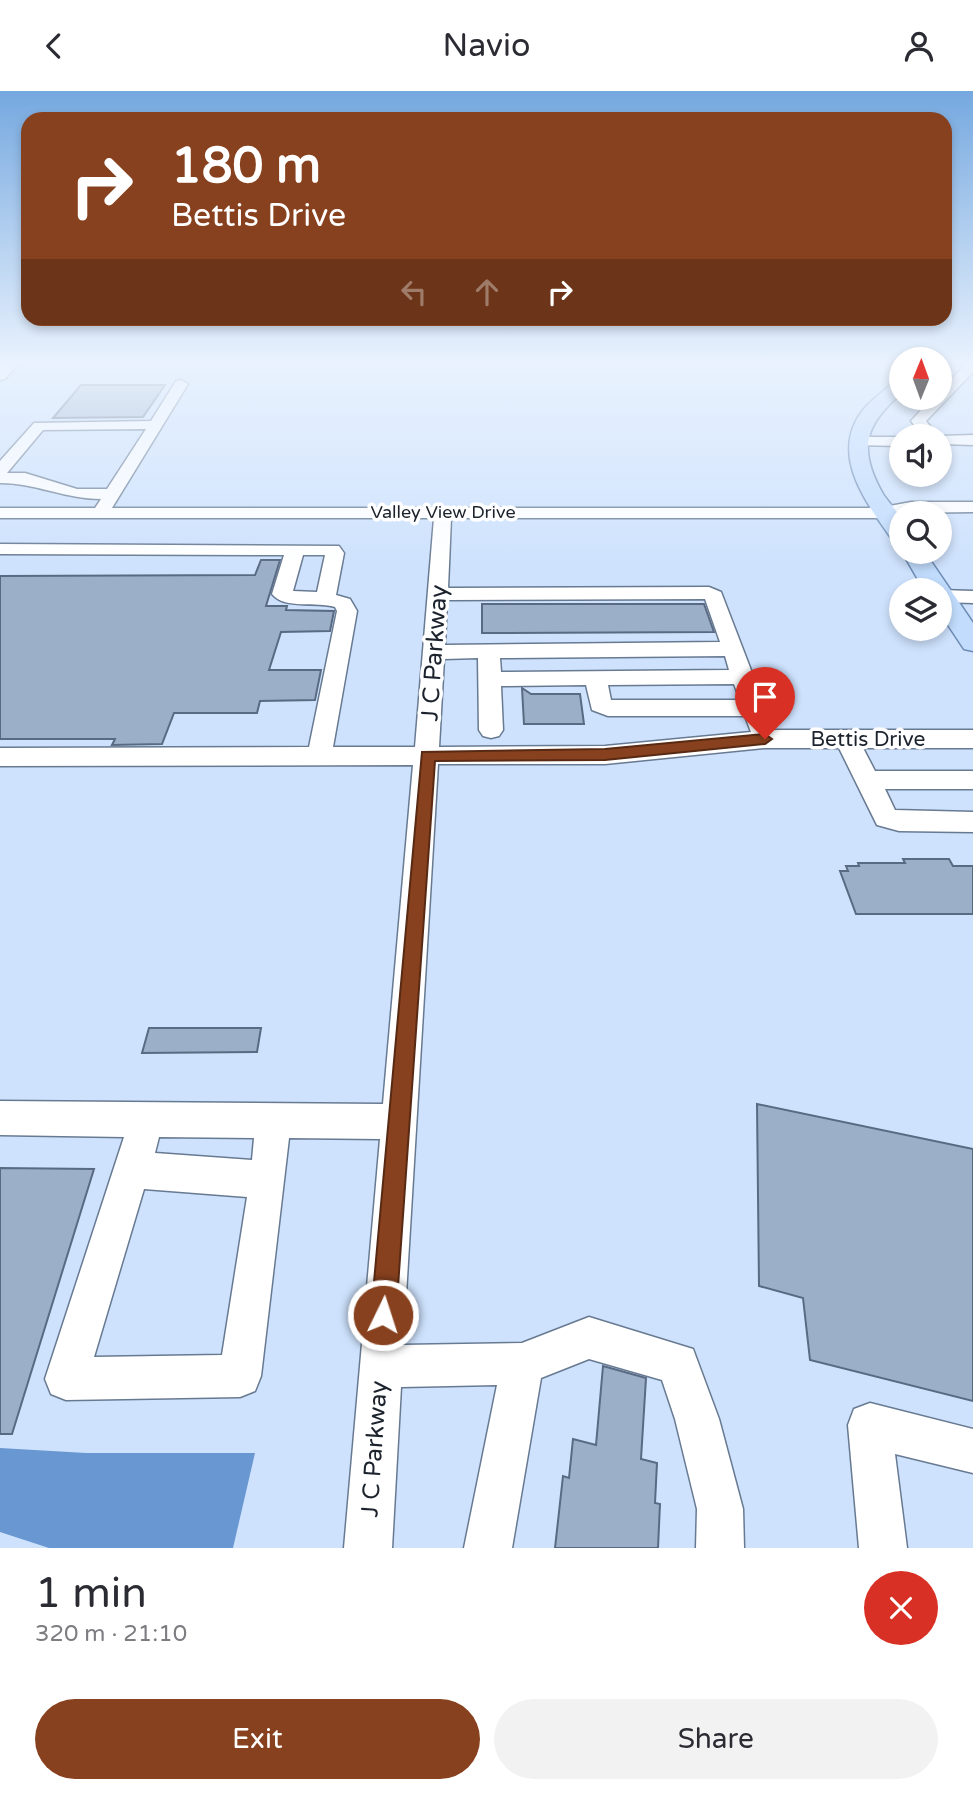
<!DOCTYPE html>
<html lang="en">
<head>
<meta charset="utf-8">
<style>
	body { margin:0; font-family:"Varela Round",sans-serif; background:#f2f2f3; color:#2b2b33; height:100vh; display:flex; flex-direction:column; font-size:26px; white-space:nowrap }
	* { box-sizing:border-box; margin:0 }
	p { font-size:23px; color:#7c7c81 }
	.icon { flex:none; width:38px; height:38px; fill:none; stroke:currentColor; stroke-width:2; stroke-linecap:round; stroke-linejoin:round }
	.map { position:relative; height:1457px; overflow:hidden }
	.side { display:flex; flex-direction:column; background:#fff; flex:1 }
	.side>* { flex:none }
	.top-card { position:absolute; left:21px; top:21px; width:931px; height:214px; border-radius:21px; box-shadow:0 4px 10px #0003; background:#88411e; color:#fff; overflow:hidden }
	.needle { width:46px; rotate:1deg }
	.fabs { position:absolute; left:889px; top:256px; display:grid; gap:14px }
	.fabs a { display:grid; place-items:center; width:63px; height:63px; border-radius:50%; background:#fff; box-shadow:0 4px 10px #0003; font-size:35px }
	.pin { position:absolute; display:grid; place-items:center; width:60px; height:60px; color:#fff; margin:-72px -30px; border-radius:50% 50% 50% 0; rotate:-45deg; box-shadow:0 0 7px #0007 }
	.pin .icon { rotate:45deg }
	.me { position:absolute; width:77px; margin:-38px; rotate:4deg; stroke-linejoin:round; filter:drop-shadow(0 0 5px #0008) }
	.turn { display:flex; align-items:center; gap:24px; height:147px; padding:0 35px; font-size:32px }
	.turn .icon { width:91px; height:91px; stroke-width:2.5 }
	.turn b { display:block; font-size:49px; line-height:60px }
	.lanes { display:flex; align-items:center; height:66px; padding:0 35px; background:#0003; justify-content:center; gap:35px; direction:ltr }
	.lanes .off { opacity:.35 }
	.round { display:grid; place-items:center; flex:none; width:74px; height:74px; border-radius:37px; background:#f2f2f3 }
	.overview { display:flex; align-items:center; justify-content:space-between; height:119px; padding:0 35px }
	h1 { font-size:42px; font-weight:600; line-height:52px }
	.button { display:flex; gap:14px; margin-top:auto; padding:14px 35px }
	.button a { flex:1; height:80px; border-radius:42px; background:#88411e; color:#fff; font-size:28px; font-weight:600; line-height:80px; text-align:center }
	.button a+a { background:#f2f2f3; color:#2b2b33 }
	header { display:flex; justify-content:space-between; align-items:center; height:91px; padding:0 35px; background:#fff; font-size:32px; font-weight:600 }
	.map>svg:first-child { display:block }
	.water { fill:#6997d1 }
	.building { fill:#9cafc8; stroke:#596b82; stroke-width:2 }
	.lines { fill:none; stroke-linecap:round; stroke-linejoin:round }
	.minor-casing { stroke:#687a91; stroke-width:3 }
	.major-casing { stroke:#6d8cb4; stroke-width:3 }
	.minor { fill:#fff; fill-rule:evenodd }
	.major { fill:#c1dcfd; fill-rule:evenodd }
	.route { fill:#88411e; stroke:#582a14; stroke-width:2 }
	.labels { text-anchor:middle; stroke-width:7; stroke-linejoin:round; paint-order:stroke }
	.far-street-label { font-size:18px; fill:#1c232d; stroke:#fff }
	.street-label { font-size:21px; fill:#1c232d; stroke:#fff }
	.near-street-label { font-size:24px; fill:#1c232d; stroke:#fff }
</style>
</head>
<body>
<header><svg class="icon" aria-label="back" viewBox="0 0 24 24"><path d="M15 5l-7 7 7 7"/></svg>Navio<svg class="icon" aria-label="person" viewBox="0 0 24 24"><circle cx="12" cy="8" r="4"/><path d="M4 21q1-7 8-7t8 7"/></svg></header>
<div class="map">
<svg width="973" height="1457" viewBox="0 0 973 1457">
	<rect width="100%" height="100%" fill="#cee2fd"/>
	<polygon class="water" points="0,1357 86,1362 255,1362 233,1457 49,1457 0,1441"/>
	<g class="building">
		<polygon points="81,294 165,294 143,326 53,327"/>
		<polygon points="261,469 280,469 266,515 287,515 286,519 334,520 330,540 281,541 269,579 321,579 315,609 260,610 257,622 174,622 162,653 112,654 115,648 0,648 0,485 255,484"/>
		<polygon points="482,513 704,513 714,541 482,542"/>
		<polygon points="522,597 531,603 580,603 584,633 524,633"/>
		<polygon points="903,768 949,768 953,775 973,775 973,823 856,823 840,780 848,780 846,775 859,775 858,772 905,772"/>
		<polygon points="149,937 261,937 257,961 142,962"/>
		<polygon points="757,1013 973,1058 973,1310 810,1269 803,1207 759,1195"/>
		<polygon points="0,1077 94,1078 12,1343 0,1343"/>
		<polygon points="603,1275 646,1287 641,1368 657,1372 655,1412 660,1413 658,1457 555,1457 563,1385 569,1387 573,1348 596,1354"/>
	</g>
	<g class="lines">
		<g class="minor-casing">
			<g id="minor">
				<polygon points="0,272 18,272 18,273 5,288 0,289"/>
				<polygon points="967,272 973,272 973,281 926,330 938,345 923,345 911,330 933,306 940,306 940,300"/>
				<path d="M181,289L188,293L112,417H879L911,411H973V421L901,422V427H451L448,497L709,496L721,501L774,639H973V657H863L875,680H973V698H885L895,719L973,721V741L899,740L877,734L839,657H765L605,673H438L403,1254L522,1252L589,1226L693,1258L719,1328L743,1418L744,1457H696L697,1418L675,1328L662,1289L589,1268L541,1287L512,1457H464L497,1294L401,1296L392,1457H344L380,1048L289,1047L261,1285L255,1300L240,1306L66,1309L51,1303L45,1288L124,1046L0,1044V1010L383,1013L413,674L0,675V657L309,656L337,520L335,516C316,510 285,519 272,503L284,464L0,463V453L339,455L344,462L336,504L350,508L357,520L333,656H415L434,427H0V417H95L101,408C65,408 36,392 0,392V370L34,332L151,330L176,290ZM146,338L107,398H77L25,382H7L43,339ZM303,464H325L317,501L293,500ZM705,508L720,551L445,554L447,509ZM725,565L729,579L501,581L500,567ZM478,567L479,639L483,645L491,647L499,645L503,639L501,595L586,594L592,619L608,625H745L751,641L605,655L439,656L444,568ZM734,593L740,609H611L608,594ZM159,1046L254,1047L252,1069L155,1062ZM144,1098L247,1106L222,1264L94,1266Z"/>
				<polygon points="973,344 973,354 940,353 939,345"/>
				<polygon points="858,346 901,346 901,355 853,354 850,351"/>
				<polygon points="940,499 973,500 973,512 940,511"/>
				<polygon points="870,1312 973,1338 973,1382 895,1363 907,1457 859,1457 848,1334 854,1318"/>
			</g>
		</g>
		<g class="major-casing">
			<g id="major">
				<path d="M901,289V303C864,334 858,359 883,403C888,411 899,421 901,430C903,436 901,446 901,452L893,450C867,412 828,364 863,319C872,308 884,300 895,290Z"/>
				<polygon points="901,459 924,460 973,532 973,560 964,558 940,522 940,499 924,499"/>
			</g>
		</g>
		<use href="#minor" class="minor"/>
		<use href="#major" class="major"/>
	</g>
	<linearGradient id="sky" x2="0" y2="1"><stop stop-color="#75a8df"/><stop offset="0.57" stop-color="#e9f2fe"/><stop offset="1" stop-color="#e9f2fe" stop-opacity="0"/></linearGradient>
	<rect width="973" height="476" fill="url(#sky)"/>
	<polygon class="route" points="765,643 772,648 765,653 605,669 435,670 396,1224 392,1233 383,1237 375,1233 371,1224 422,661 605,658"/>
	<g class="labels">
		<g class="far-street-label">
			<text x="443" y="427">Valley View Drive</text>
		</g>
		<g class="street-label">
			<text x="868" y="655">Bettis Drive</text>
		</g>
		<g class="near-street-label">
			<text transform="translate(434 562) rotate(-86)" y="8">J C Parkway</text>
			<text transform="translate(374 1358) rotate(-86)" y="8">J C Parkway</text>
		</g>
	</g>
</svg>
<div class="fabs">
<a><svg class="needle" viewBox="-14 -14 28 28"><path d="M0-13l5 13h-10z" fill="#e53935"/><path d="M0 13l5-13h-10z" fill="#7c7c81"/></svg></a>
<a><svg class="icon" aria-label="sound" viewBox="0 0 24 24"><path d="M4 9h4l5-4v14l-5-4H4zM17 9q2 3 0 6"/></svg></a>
<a><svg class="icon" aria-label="search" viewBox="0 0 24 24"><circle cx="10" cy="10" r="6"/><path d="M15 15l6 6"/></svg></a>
<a><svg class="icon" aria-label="layers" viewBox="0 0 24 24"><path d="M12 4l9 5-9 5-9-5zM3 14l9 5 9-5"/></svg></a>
</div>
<div class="pin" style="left:765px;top:648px;background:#d93025"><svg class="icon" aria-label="arrive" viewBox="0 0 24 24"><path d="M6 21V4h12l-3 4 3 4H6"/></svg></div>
<svg class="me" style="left:383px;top:1224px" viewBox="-20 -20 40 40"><circle r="17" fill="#88411e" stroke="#fff" stroke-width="3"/><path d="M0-11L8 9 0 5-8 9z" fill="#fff"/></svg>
<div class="top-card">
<div class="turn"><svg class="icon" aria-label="right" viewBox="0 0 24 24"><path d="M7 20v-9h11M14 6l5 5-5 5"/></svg><div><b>180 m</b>Bettis Drive</div></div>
<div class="lanes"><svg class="icon off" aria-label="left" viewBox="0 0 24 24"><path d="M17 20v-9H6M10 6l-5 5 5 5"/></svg><svg class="icon off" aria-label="ahead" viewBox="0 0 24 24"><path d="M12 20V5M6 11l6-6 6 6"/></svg><svg class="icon" aria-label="right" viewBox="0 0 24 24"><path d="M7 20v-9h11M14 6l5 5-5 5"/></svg></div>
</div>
</div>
<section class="side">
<div class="overview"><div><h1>1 min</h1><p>320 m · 21:10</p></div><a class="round" style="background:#d93025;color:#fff"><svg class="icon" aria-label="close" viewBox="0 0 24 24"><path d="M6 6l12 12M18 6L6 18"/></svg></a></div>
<div class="button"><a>Exit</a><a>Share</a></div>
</section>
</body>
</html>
